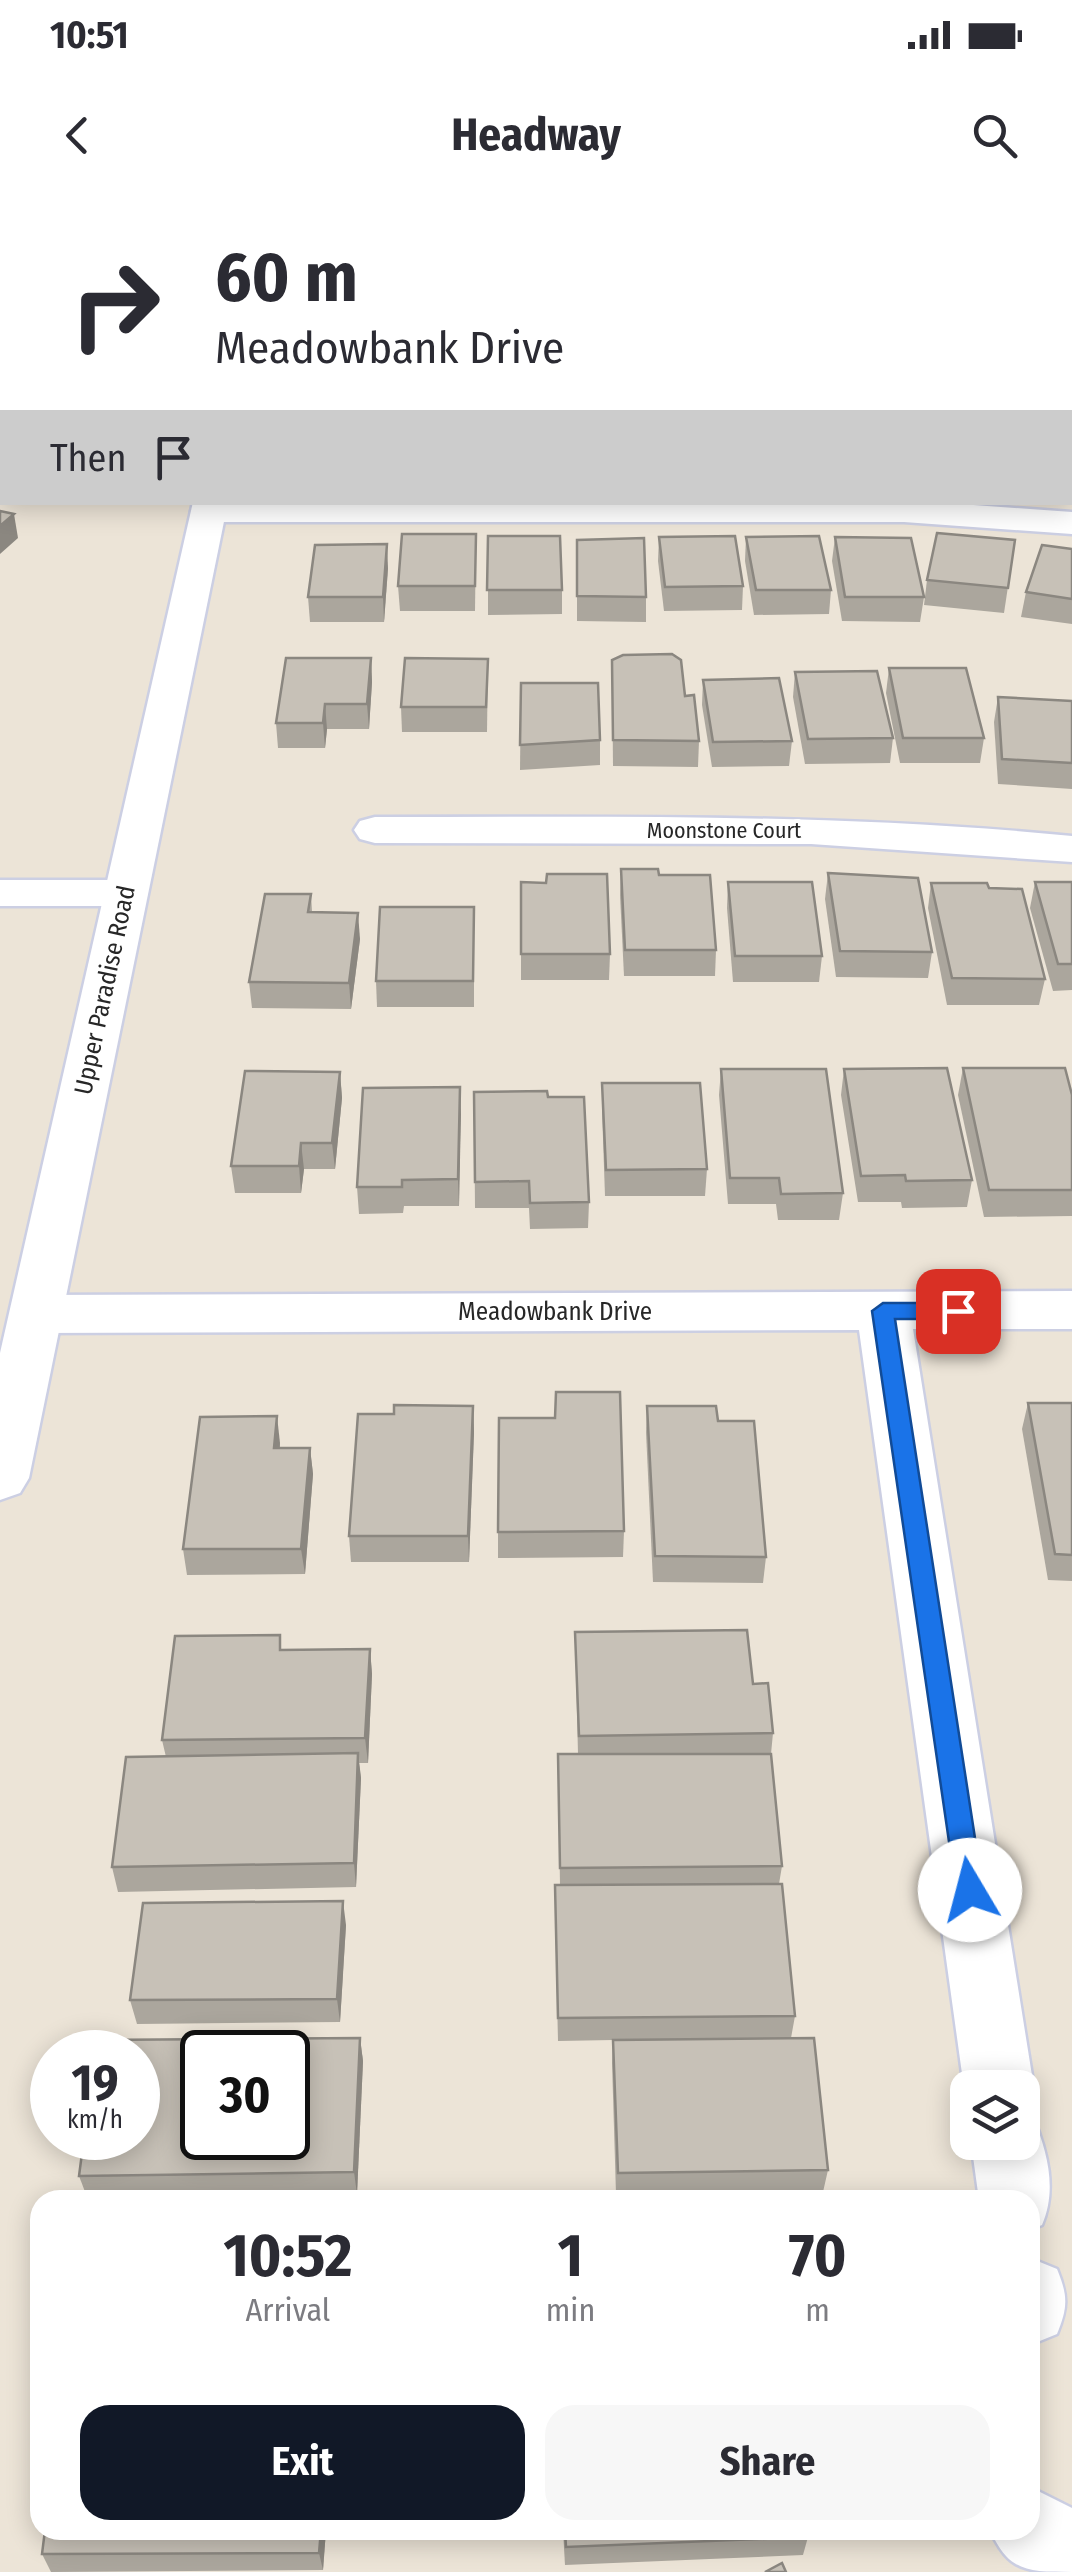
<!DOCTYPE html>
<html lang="en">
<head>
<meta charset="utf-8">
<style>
	body { margin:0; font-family:"Fira Sans Condensed",sans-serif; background:#f7f7f7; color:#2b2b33; height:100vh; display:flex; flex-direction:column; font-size:38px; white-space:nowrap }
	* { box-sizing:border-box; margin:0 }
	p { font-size:32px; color:#7c7c81 }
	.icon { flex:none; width:55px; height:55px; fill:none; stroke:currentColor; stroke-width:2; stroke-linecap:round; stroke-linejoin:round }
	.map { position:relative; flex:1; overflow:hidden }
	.sheet { position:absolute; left:30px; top:1990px; width:1010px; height:350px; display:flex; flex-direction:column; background:#fff; border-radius:30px; box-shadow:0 5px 25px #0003 }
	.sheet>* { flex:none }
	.hud { position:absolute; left:0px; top:0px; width:1072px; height:305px; box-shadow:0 5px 25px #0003; background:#fff; color:#2b2b33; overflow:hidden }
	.buttons { position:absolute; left:950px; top:1870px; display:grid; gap:20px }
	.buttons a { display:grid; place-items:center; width:90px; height:90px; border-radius:20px; background:#fff; box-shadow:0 5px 25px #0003; font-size:50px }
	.speed { position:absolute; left:30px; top:1830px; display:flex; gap:20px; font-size:50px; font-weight:700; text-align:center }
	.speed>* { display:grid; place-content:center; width:130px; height:130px; border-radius:50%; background:#fff; box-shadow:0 5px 25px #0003; line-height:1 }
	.speed small { font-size:25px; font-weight:400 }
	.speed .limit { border:5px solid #111; border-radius:15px; background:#fff; color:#111 }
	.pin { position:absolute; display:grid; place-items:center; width:85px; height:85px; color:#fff; margin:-42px; border-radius:20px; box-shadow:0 5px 15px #0006 }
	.me { position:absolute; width:110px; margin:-55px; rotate:352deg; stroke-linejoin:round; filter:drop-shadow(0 0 8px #0008) }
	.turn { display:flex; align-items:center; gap:35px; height:210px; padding:0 50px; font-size:45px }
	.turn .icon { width:130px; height:130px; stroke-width:2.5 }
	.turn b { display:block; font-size:70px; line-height:85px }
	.then { display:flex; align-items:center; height:95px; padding:0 50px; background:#0003; gap:20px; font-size:38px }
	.eta { display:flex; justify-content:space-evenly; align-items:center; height:170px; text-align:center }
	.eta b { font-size:60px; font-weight:700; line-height:70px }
	.primary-button { display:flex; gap:20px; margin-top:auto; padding:20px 50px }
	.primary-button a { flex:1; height:115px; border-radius:30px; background:#111827; color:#fff; font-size:40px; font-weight:700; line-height:115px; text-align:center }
	.primary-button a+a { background:#f7f7f7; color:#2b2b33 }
	.status { display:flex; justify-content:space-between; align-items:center; height:70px; padding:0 50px; background:#fff; direction:ltr }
	.status svg { height:28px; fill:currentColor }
	header { display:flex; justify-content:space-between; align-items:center; height:130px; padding:0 50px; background:#fff; font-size:45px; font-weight:700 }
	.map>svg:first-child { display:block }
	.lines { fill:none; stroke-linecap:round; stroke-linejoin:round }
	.minor-casing { stroke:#cccfe3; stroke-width:5 }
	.secondary-casing { stroke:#cccfe3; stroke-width:5 }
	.minor { fill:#fff; fill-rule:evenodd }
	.secondary { fill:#fff; fill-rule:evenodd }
	.wall { fill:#aba69d }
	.shaded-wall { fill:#8b8780 }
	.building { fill:#c7c1b7; stroke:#8b8780; stroke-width:2.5; fill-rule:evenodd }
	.route { fill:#1a73e8; stroke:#114b97; stroke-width:2.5 }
	.labels { text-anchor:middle; stroke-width:8; stroke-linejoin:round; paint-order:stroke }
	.far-street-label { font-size:22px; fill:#272727; stroke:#fff }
	.street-label { font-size:25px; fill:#272727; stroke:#fff }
</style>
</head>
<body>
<div class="status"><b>10:51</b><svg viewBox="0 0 49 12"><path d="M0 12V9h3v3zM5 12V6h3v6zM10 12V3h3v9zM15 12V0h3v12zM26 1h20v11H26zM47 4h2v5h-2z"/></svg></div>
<header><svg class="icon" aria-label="back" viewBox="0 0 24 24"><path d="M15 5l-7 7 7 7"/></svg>Headway<svg class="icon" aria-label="search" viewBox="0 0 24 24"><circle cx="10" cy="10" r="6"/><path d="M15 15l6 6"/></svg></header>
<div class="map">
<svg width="1072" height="2372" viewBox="0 0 1072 2372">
	<rect width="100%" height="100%" fill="#ece4d7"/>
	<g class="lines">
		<g class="minor-casing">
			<g id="minor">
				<polygon points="201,302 932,302 1072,312 1072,334 904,322 209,322 197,318 191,311"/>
				<path d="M375,617C608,617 840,613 1072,636V662L811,644L375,643L360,639L354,630L360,621Z"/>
				<polygon points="0,680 123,680 138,684 145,693 138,702 123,706 0,706"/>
				<polygon points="1072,1091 1072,1129 913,1129 1034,1888 1022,1912 1022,1888 968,1888 968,1897 964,1888 859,1130 38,1133 19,1127 11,1114 19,1101 38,1095"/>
				<path d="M1022,1913L1033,1917C1048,1953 1057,1990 1042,2025L1030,2030V2000H979L971,1942H1022Z"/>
				<path d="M1030,2058L1057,2069C1068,2096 1068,2107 1057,2134L1030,2145Z"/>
				<path d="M1030,2287L1072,2308V2372C1027,2372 1009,2372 990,2330H1030Z"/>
			</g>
		</g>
		<g class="secondary-casing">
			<g id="secondary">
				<rect x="1070" y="49" width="2" height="18"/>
				<rect x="0" y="52" width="2" height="18"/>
				<polygon points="193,302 228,302 29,1278 20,1293 0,1300 0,1153"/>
			</g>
		</g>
		<use href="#minor" class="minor"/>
		<use href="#secondary" class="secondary"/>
	</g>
	<g class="wall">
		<polygon points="543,0 607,0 607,2 544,2"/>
		<polygon points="620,0 685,0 684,2 620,2"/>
		<polygon points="698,0 774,0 698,1"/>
		<polygon points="1070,204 1072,204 1072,275 1070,274"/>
		<polygon points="476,334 475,411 400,411 398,386"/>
		<polygon points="488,336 562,390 562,414 488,415"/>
		<polygon points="659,337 743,386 742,410 664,411 658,361"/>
		<polygon points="746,337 831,390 829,414 754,415 745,361"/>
		<polygon points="835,337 924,397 920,422 842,421 832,361"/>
		<polygon points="577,340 646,397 646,422 577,421"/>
		<polygon points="1015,340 1004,413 924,405 927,380"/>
		<polygon points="1072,349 1072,424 1021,417 1026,392"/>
		<polygon points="388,368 384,422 310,422 308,397"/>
		<polygon points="371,458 372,482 369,529 327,529 325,548 278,548 276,523"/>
		<polygon points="488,459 487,532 402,532 401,507"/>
		<polygon points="612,460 685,496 699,541 698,567 613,566"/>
		<polygon points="889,468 984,538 980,563 900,563 886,493"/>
		<polygon points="795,472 893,538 890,563 805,564 793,497"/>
		<polygon points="703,480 792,541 789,566 712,567 702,505"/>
		<polygon points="521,483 600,540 600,565 520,570"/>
		<polygon points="998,497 1072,501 1072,589 998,584 994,522"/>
		<polygon points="621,669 659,675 716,750 715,776 624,776 620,695"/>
		<polygon points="828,673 932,752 928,778 836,777 825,699"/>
		<polygon points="521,682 546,683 610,754 609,780 521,780"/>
		<polygon points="728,682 822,756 819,782 733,782 727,708"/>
		<polygon points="1035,682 1072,682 1072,790 1053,791 1030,708"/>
		<polygon points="931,683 989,688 1045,779 1039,805 947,805 928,708"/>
		<polygon points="311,694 312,712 360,739 351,809 252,808 249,782"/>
		<polygon points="474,707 474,807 377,807 376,781"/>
		<polygon points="963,868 1072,895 1072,1016 984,1017 958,895"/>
		<polygon points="721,869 843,993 839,1020 778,1020 776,1004 728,1004 719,895"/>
		<polygon points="844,869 972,980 967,1007 902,1008 901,1002 858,1002 841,895"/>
		<polygon points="340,872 342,898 335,969 304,969 301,993 235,993 231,966"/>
		<polygon points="602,883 707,969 705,996 605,996 602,910"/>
		<polygon points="460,887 459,1006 404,1006 403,1013 359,1014 357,987"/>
		<polygon points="474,892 548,897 589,1002 588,1028 530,1029 529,1008 475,1008"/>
		<polygon points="1028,1203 1072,1203 1072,1381 1048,1380 1022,1229"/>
		<polygon points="473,1206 474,1232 469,1362 351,1362 349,1336 394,1214"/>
		<polygon points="647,1206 718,1221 766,1357 763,1383 653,1382 646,1232"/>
		<polygon points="280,1243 280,1248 310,1248 313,1274 305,1374 187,1375 183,1349"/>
		<polygon points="624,1331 623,1357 498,1358 498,1332"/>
		<polygon points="575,1432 753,1484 773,1533 771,1554 782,1666 779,1684 795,1816 791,1838 828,1970 823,1992 616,1994 612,1863 613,1840 558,1841 555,1709 555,1685 560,1685 558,1554 578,1554"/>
		<polygon points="370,1449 372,1474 368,1563 359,1563 361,1578 356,1687 118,1692 112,1667 166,1557 162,1540 282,1450"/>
		<polygon points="346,1725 340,1822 137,1824 130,1800"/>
		<polygon points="360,1838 363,1861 357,1994 87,1997 79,1976"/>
		<polygon points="45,2330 326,2330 323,2370 51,2372 42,2354"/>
		<polygon points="563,2330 807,2330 808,2337 803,2355 565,2365"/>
	</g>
	<g class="shaded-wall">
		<polygon points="2,99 2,137 0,122 0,105"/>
		<polygon points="14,314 18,338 0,354 0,326"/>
		<polygon points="387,344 388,368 384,422 383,397"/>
		<polygon points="371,458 372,482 369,529 367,504"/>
		<polygon points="325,504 327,529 325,548 323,523"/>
		<polygon points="358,713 360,739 351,809 349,783"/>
		<polygon points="340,872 342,898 335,969 332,943"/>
		<polygon points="460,887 461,914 459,1006 458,979"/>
		<polygon points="301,943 304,969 301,993 299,966"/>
		<polygon points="473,1206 474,1232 469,1362 468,1336"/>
		<polygon points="277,1216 280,1243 277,1274 274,1248"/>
		<polygon points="310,1248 313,1274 305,1374 301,1349"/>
		<polygon points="370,1449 372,1474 368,1563 365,1538"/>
		<polygon points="358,1553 361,1578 356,1687 354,1663"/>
		<polygon points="343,1701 346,1725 340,1822 337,1799"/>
		<polygon points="360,1838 363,1861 357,1994 354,1972"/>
		<polygon points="321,2330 326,2330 323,2370 319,2353"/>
	</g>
	<g class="building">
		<polygon points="1070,204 1072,204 1072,251 1070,250"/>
		<polygon points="0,311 14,314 0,326"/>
		<polygon points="937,333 1015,340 1008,388 927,380"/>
		<polygon points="402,334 476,334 475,386 398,386"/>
		<polygon points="488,336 560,336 562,390 487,390"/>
		<polygon points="735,336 743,386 665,387 659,337"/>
		<polygon points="819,336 831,390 756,390 746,337"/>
		<polygon points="835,337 911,338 924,397 845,397"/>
		<polygon points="644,338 646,397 577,396 577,340"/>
		<polygon points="387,344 383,397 308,397 315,345"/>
		<polygon points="1042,345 1072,349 1072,399 1026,392"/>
		<polygon points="672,454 681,460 685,496 694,495 699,541 613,540 612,460 623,455"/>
		<polygon points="286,458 371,458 367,504 325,504 323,523 276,523"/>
		<polygon points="405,458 488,459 486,507 401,507"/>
		<polygon points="889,468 966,468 984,538 903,538"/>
		<polygon points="877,471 893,538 808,539 795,472"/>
		<polygon points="779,478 792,541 713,542 703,480"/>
		<polygon points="521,483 598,483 600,540 520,545"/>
		<polygon points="998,497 1072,501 1072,563 1002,559"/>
		<polygon points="621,669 658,669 659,675 710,675 716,750 625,750"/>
		<polygon points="828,673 918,678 932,752 840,751"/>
		<polygon points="547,674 607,674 610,754 521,754 521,682 546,683"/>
		<polygon points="728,682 812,682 822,756 735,756"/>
		<polygon points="1035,682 1072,682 1072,764 1058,764"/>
		<polygon points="931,683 987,683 989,688 1022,689 1045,779 952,778"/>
		<polygon points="265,694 311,694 308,712 358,713 349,783 249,782"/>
		<polygon points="380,707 474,707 473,781 376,781"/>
		<polygon points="947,868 972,980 906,981 905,975 861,976 844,869"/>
		<polygon points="963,868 1065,868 1072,895 1072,990 989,990"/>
		<polygon points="721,869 826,869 843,993 781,994 779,978 730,978"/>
		<polygon points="245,871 340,872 332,943 301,943 299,966 231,966"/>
		<polygon points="602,883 700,883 707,969 606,970"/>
		<polygon points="460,887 458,979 402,980 402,987 357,987 363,888"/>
		<polygon points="547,891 548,897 584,897 589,1002 530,1003 529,981 475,982 474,892"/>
		<polygon points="556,1192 620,1192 624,1331 498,1332 499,1218 555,1218"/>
		<polygon points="1028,1203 1072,1203 1072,1355 1055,1354"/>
		<polygon points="394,1205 473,1206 468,1336 349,1336 358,1214 394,1214"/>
		<polygon points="647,1206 716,1206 718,1221 754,1221 766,1357 655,1356"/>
		<polygon points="277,1216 274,1248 310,1248 301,1349 183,1349 200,1217"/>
		<polygon points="747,1430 753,1484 768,1483 773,1533 579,1536 575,1432"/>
		<polygon points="280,1435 280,1450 370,1449 365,1538 162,1540 175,1436"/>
		<polygon points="358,1553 354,1663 112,1667 126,1557"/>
		<polygon points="558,1554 771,1554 782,1666 560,1668"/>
		<polygon points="782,1684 795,1816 558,1818 555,1685"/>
		<polygon points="343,1701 337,1799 130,1800 143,1703"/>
		<path d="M360,1838L354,1972L79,1976L84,1938H138V1852H95L97,1840ZM202,1852H288V1938H202Z"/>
		<polygon points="814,1838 828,1970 618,1973 613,1840"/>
		<polygon points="348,1999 348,2000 105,2000"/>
		<polygon points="45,2330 321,2330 319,2353 42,2354"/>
		<polygon points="565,2330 807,2330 808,2337 566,2347"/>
		<polygon points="782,2363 786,2372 765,2372"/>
	</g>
	<polygon class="route" points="883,1103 958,1103 970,1111 958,1119 895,1119 983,1690 979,1699 970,1703 960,1699 956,1690 872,1111"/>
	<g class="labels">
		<g class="far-street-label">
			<text x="724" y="638">Moonstone Court</text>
		</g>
		<g class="street-label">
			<text transform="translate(104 790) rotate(-78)" y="9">Upper Paradise Road</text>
			<text x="555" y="1120">Meadowbank Drive</text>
		</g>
	</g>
</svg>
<div class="buttons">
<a><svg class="icon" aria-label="layers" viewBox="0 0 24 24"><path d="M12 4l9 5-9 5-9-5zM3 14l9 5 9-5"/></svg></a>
</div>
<div class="speed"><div>19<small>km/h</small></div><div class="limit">30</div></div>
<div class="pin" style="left:958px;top:1111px;background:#d93025"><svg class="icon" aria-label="arrive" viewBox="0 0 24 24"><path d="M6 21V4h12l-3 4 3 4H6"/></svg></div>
<svg class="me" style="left:970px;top:1690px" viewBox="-20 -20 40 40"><circle r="19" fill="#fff"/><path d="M0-13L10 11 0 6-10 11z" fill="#1a73e8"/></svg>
<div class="hud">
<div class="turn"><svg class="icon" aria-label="right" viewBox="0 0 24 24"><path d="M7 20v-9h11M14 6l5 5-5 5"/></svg><div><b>60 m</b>Meadowbank Drive</div></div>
<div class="then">Then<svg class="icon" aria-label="arrive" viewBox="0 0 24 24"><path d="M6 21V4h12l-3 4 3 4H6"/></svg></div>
</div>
<section class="sheet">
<div class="eta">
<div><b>10:52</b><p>Arrival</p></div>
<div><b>1</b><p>min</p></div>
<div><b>70</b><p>m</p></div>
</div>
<div class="primary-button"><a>Exit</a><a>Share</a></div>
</section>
</div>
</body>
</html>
